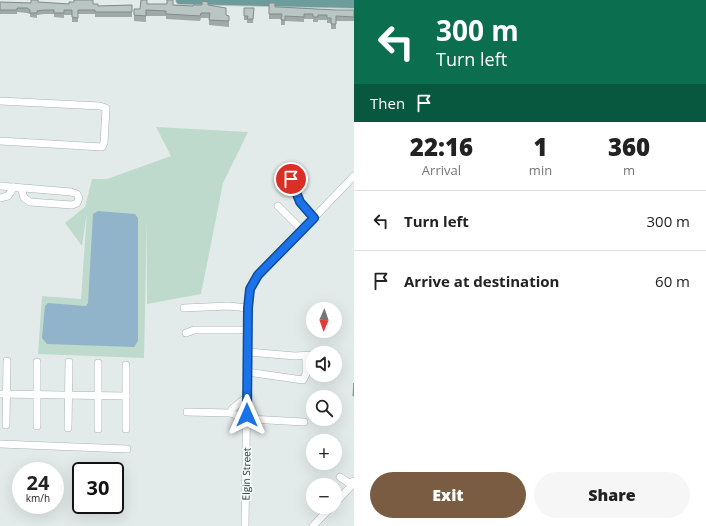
<!DOCTYPE html>
<html lang="en">
<head>
<meta charset="utf-8">
<style>
	body { margin:0; font-family:"Open Sans",sans-serif; background:#f6f6f6; color:#222; height:100vh; display:flex; flex-direction:column; font-size:15px; white-space:nowrap }
	* { box-sizing:border-box; margin:0 }
	p { font-size:13px; color:#767676 }
	.icon { flex:none; width:22px; height:22px; fill:none; stroke:currentColor; stroke-width:2; stroke-linecap:round; stroke-linejoin:round }
	.map { position:relative; flex:1; overflow:hidden }
	.drawer { display:flex; flex-direction:column; background:#fff; width:352px }
	.drawer>* { flex:none }
	.banner { background:#0b6e4f; color:#fff; overflow:hidden }
	.needle { width:26px; rotate:182deg }
	.controls { position:absolute; left:306px; top:302px; display:grid; gap:8px }
	.controls a { display:grid; place-items:center; width:36px; height:36px; border-radius:50%; background:#fff; box-shadow:0 4px 16px #0002; font-size:20px }
	.speed { position:absolute; left:12px; top:462px; display:flex; gap:8px; font-size:20px; font-weight:700; text-align:center }
	.speed>* { display:grid; place-content:center; width:52px; height:52px; border-radius:50%; background:#fff; box-shadow:0 4px 16px #0002; line-height:1 }
	.speed small { font-size:10px; font-weight:400 }
	.speed .limit { border:2px solid #111; border-radius:6px; background:#fff; color:#111 }
	.pin { position:absolute; display:grid; place-items:center; width:34px; height:34px; color:#fff; margin:-17px; border:2px solid #fff; border-radius:50%; box-shadow:0 1px 4px #0007 }
	.me { position:absolute; width:44px; margin:-22px; rotate:0deg; stroke-linejoin:round; filter:drop-shadow(0 0 3px #0008) }
	.turn { display:flex; align-items:center; gap:14px; height:84px; padding:0 16px; font-size:18px }
	.turn .icon { width:52px; height:52px; stroke-width:2.5 }
	.turn b { display:block; font-size:28px; line-height:34px }
	.then { display:flex; align-items:center; height:38px; padding:0 16px; background:#0003; gap:8px; font-size:15px }
	.eta { display:flex; justify-content:space-evenly; align-items:center; height:68px; text-align:center }
	.eta b { font-size:24px; font-weight:800; line-height:28px }
	.button { display:flex; gap:8px; margin-top:auto; padding:8px 16px }
	.button a { flex:1; height:46px; border-radius:24px; background:#795c42; color:#fff; font-size:16px; font-weight:800; line-height:46px; text-align:center }
	.button a+a { background:#f6f6f6; color:#222 }
	ul { padding:0; list-style:none }
	li { display:flex; align-items:center; gap:12px; height:60px; padding:0 16px; border-top:1px solid #e0e0e0 }
	li div { flex:1 }
	li b { display:block; font-size:15px }
	li em { font-style:normal }
	main { display:flex; flex:1; min-height:0 }
	.map>svg:first-child { display:block }
	.green { fill:#bedacd }
	.water { fill:#91b4cb }
	.lines { fill:none; stroke-linecap:round; stroke-linejoin:round }
	.minor-casing { stroke:#a6b3b2; stroke-width:8 }
	.major-casing { stroke:#c2c8c8; stroke-width:10 }
	.minor { stroke:#fff; stroke-width:7 }
	.major { stroke:#6c9c9b; stroke-width:8 }
	.wall { fill:#9faaa8 }
	.building { fill:#b9c6c3; stroke:#828b88 }
	.route-casing { stroke:#114b97; stroke-width:10 }
	.route { stroke:#1a73e8; stroke-width:7 }
	.labels { text-anchor:middle; stroke-width:3.5; stroke-linejoin:round; paint-order:stroke }
	.street-label { font-size:10px; fill:#253b3a; stroke:#f3f8f7 }
</style>
</head>
<body>
<main>
<div class="map">
<svg width="354" height="526" viewBox="0 0 354 526">
	<rect width="100%" height="100%" fill="#e3ebea"/>
	<polygon class="green" points="156,127 248,132 223,183 201,294 147,304 147,219 144,358 38,354 42,296 81,299 87,212 82,246 65,223 85,207 92,179 107,179 171,156"/>
	<polygon class="water" points="98,211 135,214 138,218 138,341 134,347 47,344 42,338 45,306 48,303 86,306 88,303 93,214"/>
	<g class="lines">
		<g class="minor-casing">
			<g id="minor">
				<polyline points="0,101 100,106 106,108 104,143 102,147 0,141"/>
				<polyline points="291,179 300,202 314,217"/>
				<polyline points="0,186 71,192 77,194 79,198 77,203 72,205 30,202 24,198 21,188"/>
				<polyline points="0,198 8,196 14,187"/>
				<polyline points="278,206 302,230"/>
				<polyline points="184,308 228,306 248,308"/>
				<polyline points="186,333 194,330 247,330"/>
				<polyline points="247,352 295,356 313,355"/>
				<polyline points="247,372 303,380 306,374 306,356"/>
				<polyline points="0,394 126,396"/>
				<polyline points="187,412 231,413 236,415 247,415"/>
				<polyline points="231,413 232,409 247,397"/>
				<polyline points="247,419 304,422"/>
				<polyline points="6,425 7,361"/>
				<polyline points="37,426 37,362"/>
				<polyline points="68,428 69,362"/>
				<polyline points="98,429 98,363"/>
				<polyline points="126,429 126,365"/>
				<polyline points="0,444 127,449"/>
				<polyline points="340,477 349,483 354,481"/>
				<polyline points="335,503 354,483"/>
				<polyline points="245,526 248,308 251,289 259,275 354,176"/>
				<polyline points="313,526 331,507"/>
			</g>
		</g>
		<g class="major-casing">
			<polyline id="major" points="180,0 354,4"/>
		</g>
		<use href="#minor" class="minor"/>
		<use href="#major" class="major"/>
	</g>
	<g class="wall">
		<polygon points="0,2 31,3 38,2 69,4 93,4 98,6 132,5 132,17 95,17 95,14 78,14 78,22 72,22 72,15 64,15 64,18 54,17 54,14 44,14 37,15 37,18 30,17 30,14 27,13 17,12 17,14 0,14"/>
		<polygon points="269,3 275,7 336,10 354,10 354,21 336,21 336,29 331,29 331,23 327,23 327,20 318,20 318,22 313,22 313,19 304,19 304,22 285,21 285,25 281,25 281,19 269,19"/>
		<polygon points="147,4 193,6 208,5 226,15 229,16 229,27 209,25 209,18 201,18 200,21 166,19 166,16 146,16 146,22 134,21 134,9 140,9"/>
		<polygon points="244,8 254,8 253,23 247,23 247,20 244,20"/>
	</g>
	<g class="building">
		<polygon points="31,0 38,0 38,2 69,4 69,2 74,2 74,0 93,0 93,4 98,4 98,6 132,5 132,12 95,12 95,10 78,10 78,18 72,17 72,10 64,10 64,13 54,13 54,10 44,10 37,11 37,13 30,13 30,10 27,8 17,8 17,10 0,10 0,2 31,3"/>
		<polygon points="141,0 147,0 147,4 167,4 167,0 173,0 173,5 193,6 193,5 202,5 202,1 208,2 208,5 226,8 226,15 229,16 229,21 209,20 210,13 201,13 200,16 166,14 166,11 146,10 146,16 134,15 134,9 140,9"/>
		<polygon points="269,3 275,3 275,7 279,7 336,10 354,10 354,17 336,16 336,24 331,24 331,18 327,18 327,15 318,15 318,17 313,17 313,14 304,14 304,17 285,16 285,20 281,20 282,14 269,14"/>
		<polygon points="244,8 254,8 253,19 247,19 248,16 244,16"/>
		<polygon points="354,383 354,396 353,396"/>
	</g>
	<g class="lines">
		<g class="route-casing">
			<polyline id="route" points="247,415 248,308 250,289 258,275 314,218 300,202 291,179"/>
		</g>
		<use href="#route" class="route"/>
	</g>
	<g class="labels">
		<g class="street-label">
			<text transform="translate(246 474) rotate(-89)" y="4">Elgin Street</text>
		</g>
	</g>
</svg>
<div class="controls">
<a><svg class="needle" viewBox="-14 -14 28 28"><path d="M0-13l5 13h-10z" fill="#e53935"/><path d="M0 13l5-13h-10z" fill="#767676"/></svg></a>
<a><svg class="icon" aria-label="sound" viewBox="0 0 24 24"><path d="M4 9h4l5-4v14l-5-4H4zM17 9q2 3 0 6"/></svg></a>
<a><svg class="icon" aria-label="search" viewBox="0 0 24 24"><circle cx="10" cy="10" r="6"/><path d="M15 15l6 6"/></svg></a>
<a>+</a>
<a>−</a>
</div>
<div class="speed"><div>24<small>km/h</small></div><div class="limit">30</div></div>
<div class="pin" style="left:291px;top:179px;background:#d93025"><svg class="icon" aria-label="arrive" viewBox="0 0 24 24"><path d="M6 21V4h12l-3 4 3 4H6"/></svg></div>
<svg class="me" style="left:247px;top:415px" viewBox="-20 -20 40 40"><path d="M0-17L14 15 0 8-14 15z" fill="#1a73e8" stroke="#fff" stroke-width="4"/></svg>
</div>
<section class="drawer">
<div class="banner">
<div class="turn"><svg class="icon" aria-label="left" viewBox="0 0 24 24"><path d="M17 20v-9H6M10 6l-5 5 5 5"/></svg><div><b>300 m</b>Turn left</div></div>
<div class="then">Then<svg class="icon" aria-label="arrive" viewBox="0 0 24 24"><path d="M6 21V4h12l-3 4 3 4H6"/></svg></div>
</div>
<div class="eta">
<div><b>22:16</b><p>Arrival</p></div>
<div><b>1</b><p>min</p></div>
<div><b>360</b><p>m</p></div>
</div>
<ul>
<li><svg class="icon" aria-label="left" viewBox="0 0 24 24"><path d="M17 20v-9H6M10 6l-5 5 5 5"/></svg><div><b>Turn left</b></div><em>300 m</em></li>
<li><svg class="icon" aria-label="arrive" viewBox="0 0 24 24"><path d="M6 21V4h12l-3 4 3 4H6"/></svg><div><b>Arrive at destination</b></div><em>60 m</em></li>
</ul>
<div class="button"><a>Exit</a><a>Share</a></div>
</section>
</main>
</body>
</html>
